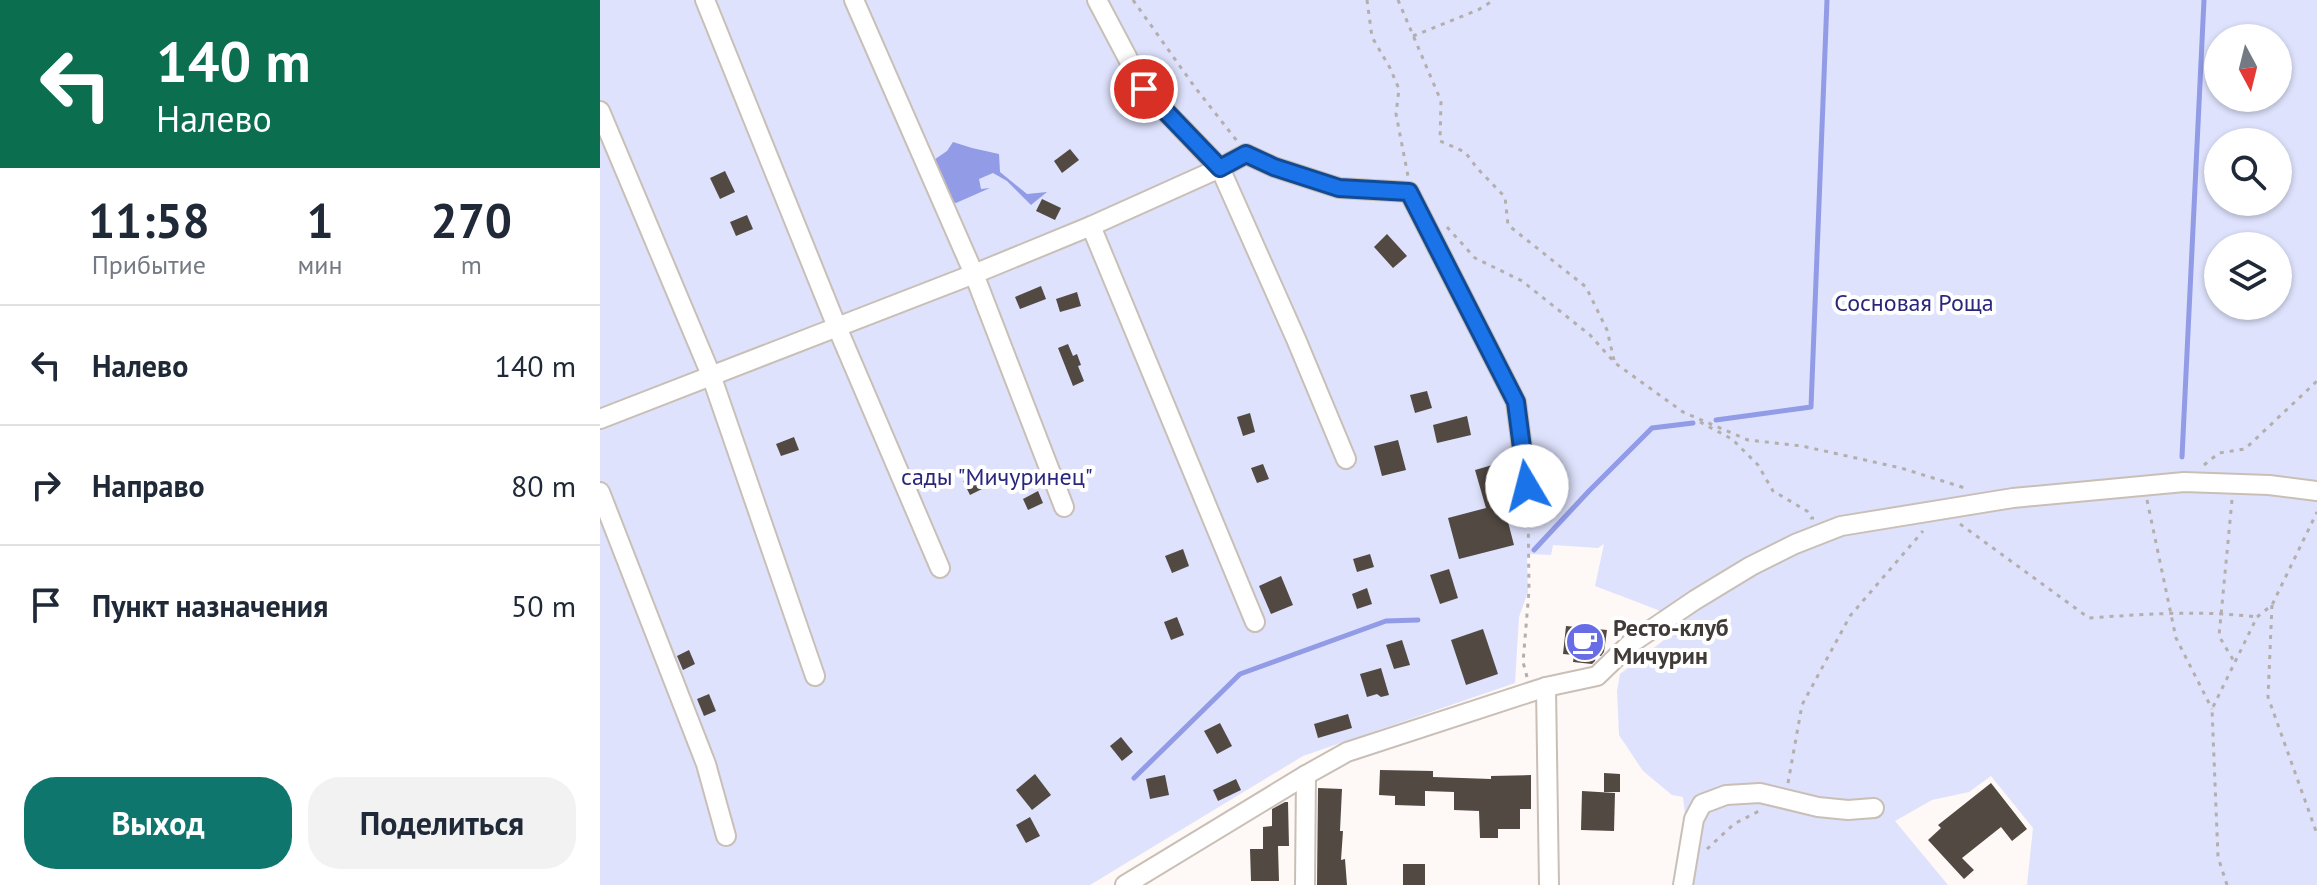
<!DOCTYPE html>
<html lang="ru">
<head>
<meta charset="utf-8">
<style>
	body { margin:0; font-family:"PT Sans",sans-serif; background:#f2f2f3; color:#1f2937; height:100vh; display:flex; flex-direction:column; font-size:30px; white-space:nowrap }
	* { box-sizing:border-box; margin:0 }
	p { font-size:26px; color:#747a83 }
	.icon { flex:none; width:44px; height:44px; fill:none; stroke:currentColor; stroke-width:2; stroke-linecap:round; stroke-linejoin:round }
	.map { position:relative; flex:1; overflow:hidden }
	.panel { display:flex; flex-direction:column; background:#fff; width:600px }
	.panel>* { flex:none }
	.banner { background:#0b6e4f; color:#fff; overflow:hidden }
	.needle { width:52px; rotate:173deg }
	.fabs { position:absolute; left:1604px; top:24px; display:grid; gap:16px }
	.fabs a { display:grid; place-items:center; width:88px; height:88px; border-radius:50%; background:#fff; box-shadow:0 2px 6px #0004; font-size:40px }
	.pin { position:absolute; display:grid; place-items:center; width:68px; height:68px; color:#fff; margin:-34px; border:4px solid #fff; border-radius:50%; box-shadow:0 2px 8px #0007 }
	.me { position:absolute; width:88px; margin:-44px; rotate:352deg; stroke-linejoin:round; filter:drop-shadow(0 0 6px #0008) }
	.turn { display:flex; align-items:center; gap:28px; height:168px; padding:0 24px; font-size:36px }
	.turn .icon { width:104px; height:104px; stroke-width:2.5 }
	.turn b { display:block; font-size:56px; line-height:68px }
	.eta { display:flex; justify-content:space-evenly; align-items:center; height:136px; text-align:center }
	.eta b { font-size:48px; font-weight:600; line-height:56px }
	.cta { display:flex; gap:16px; margin-top:auto; padding:16px 24px }
	.cta a { flex:1; height:92px; border-radius:32px; background:#0f766e; color:#fff; font-size:32px; font-weight:600; line-height:92px; text-align:center }
	.cta a+a { background:#f2f2f3; color:#1f2937 }
	ul { padding:0; list-style:none }
	li { display:flex; align-items:center; gap:24px; height:120px; padding:0 24px; border-top:2px solid #e0e1e3 }
	li div { flex:1 }
	li b { display:block; font-size:30px }
	li em { font-style:normal }
	main { display:flex; flex:1; min-height:0 }
	.map>svg:first-child { display:block }
	.green { fill:#dee2fc; fill-rule:evenodd }
	.water { fill:#919be6 }
	.lines { fill:none; stroke-linecap:round; stroke-linejoin:round }
	.stream { stroke:#919be6; stroke-width:5 }
	.building { fill:#524942 }
	.minor-casing { stroke:#c9bfb6; stroke-width:22 }
	.path { stroke:#b4afac; stroke-width:3; stroke-dasharray:4 6; stroke-linecap:butt }
	.minor { stroke:#fff; stroke-width:18 }
	.route-casing { stroke:#114b97; stroke-width:20 }
	.route { stroke:#1a73e8; stroke-width:14 }
	.labels { text-anchor:middle; stroke-width:8; stroke-linejoin:round; paint-order:stroke }
	.park-label { font-size:24px; fill:#2a267c; stroke:#fff }
	.poi-label { font-size:24px; font-weight:bold; fill:#403b38; stroke:#fff; text-anchor:start }
</style>
</head>
<body>
<main>
<section class="panel">
<div class="banner">
<div class="turn"><svg class="icon" aria-label="left" viewBox="0 0 24 24"><path d="M17 20v-9H6M10 6l-5 5 5 5"/></svg><div><b>140 m</b>Налево</div></div>
</div>
<div class="eta">
<div><b>11:58</b><p>Прибытие</p></div>
<div><b>1</b><p>мин</p></div>
<div><b>270</b><p>m</p></div>
</div>
<ul>
<li><svg class="icon" aria-label="left" viewBox="0 0 24 24"><path d="M17 20v-9H6M10 6l-5 5 5 5"/></svg><div><b>Налево</b></div><em>140 m</em></li>
<li><svg class="icon" aria-label="right" viewBox="0 0 24 24"><path d="M7 20v-9h11M14 6l5 5-5 5"/></svg><div><b>Направо</b></div><em>80 m</em></li>
<li><svg class="icon" aria-label="arrive" viewBox="0 0 24 24"><path d="M6 21V4h12l-3 4 3 4H6"/></svg><div><b>Пункт назначения</b></div><em>50 m</em></li>
</ul>
<div class="cta"><a>Выход</a><a>Поделиться</a></div>
</section>
<div class="map">
<svg width="1717" height="885" viewBox="0 0 1717 885">
	<rect width="100%" height="100%" fill="#fef9f6"/>
	<path class="green" d="M0,0H1717V885H1427L1433,828L1391,776L1369,792L1332,800L1295,821L1348,885H1093L1083,797L1072,795L1043,771L1019,735L1017,691L1020,674L1073,633L1058,610L995,586L1004,544L998,548L953,545L951,555L927,554L928,592L919,617L915,683L703,756L490,885H0ZM1618,38H1678V98H1618ZM1618,142H1678V202H1618ZM1618,246H1678V306H1618Z"/>
	<polygon class="water" points="353,142 372,148 399,154 400,172 427,194 447,192 431,205 407,181 393,173 379,179 381,189 390,188 356,203 345,200 344,181 331,175 331,162 347,151"/>
	<g class="lines">
		<g class="stream">
			<polyline points="1116,420 1211,407 1227,0"/>
			<polyline points="1582,457 1604,0"/>
			<polyline points="934,550 989,491 1052,428 1093,423"/>
			<polyline points="534,778 640,674 786,621 818,620"/>
		</g>
	</g>
	<g class="building">
		<polygon points="470,149 479,160 462,173 454,161"/>
		<polygon points="125,171 135,192 120,199 110,178"/>
		<polygon points="442,199 461,208 455,220 436,211"/>
		<polygon points="147,215 153,229 136,236 130,222"/>
		<polygon points="787,234 807,256 793,268 774,247"/>
		<polygon points="441,286 446,299 420,309 415,297"/>
		<polygon points="477,292 481,306 460,312 456,299"/>
		<polygon points="468,344 473,356 477,354 481,365 478,366 484,381 473,386 458,348"/>
		<polygon points="827,391 832,408 815,413 810,395"/>
		<polygon points="650,413 655,432 643,436 637,417"/>
		<polygon points="867,416 871,435 837,443 833,425"/>
		<polygon points="194,437 199,450 181,456 176,444"/>
		<polygon points="798,440 806,470 782,476 774,446"/>
		<polygon points="903,462 909,485 899,487 914,545 859,559 848,518 886,508 875,470"/>
		<polygon points="663,464 669,479 657,483 651,468"/>
		<polygon points="374,475 382,489 370,495 363,481"/>
		<polygon points="438,491 443,503 428,510 423,499"/>
		<polygon points="583,549 589,566 572,573 565,556"/>
		<polygon points="770,554 774,567 757,572 753,559"/>
		<polygon points="849,569 858,598 840,604 830,575"/>
		<polygon points="681,576 693,605 671,614 659,586"/>
		<polygon points="767,588 772,604 757,609 752,594"/>
		<polygon points="577,617 584,635 571,640 564,622"/>
		<polygon points="966,626 1007,630 1004,652 1001,656 996,655 995,661 992,664 973,662 974,655 963,654"/>
		<polygon points="883,629 898,674 866,685 851,640"/>
		<polygon points="802,640 810,665 794,669 786,645"/>
		<polygon points="89,650 95,664 83,670 77,656"/>
		<polygon points="781,668 789,695 781,697 777,694 767,697 760,674"/>
		<polygon points="109,694 116,711 104,716 97,699"/>
		<polygon points="748,714 752,728 718,738 714,724"/>
		<polygon points="620,723 632,746 617,754 604,731"/>
		<polygon points="521,737 533,752 522,761 510,746"/>
		<polygon points="780,770 833,771 833,777 891,779 891,776 931,775 931,809 920,809 920,829 898,829 898,838 880,838 879,811 854,810 854,792 825,791 825,806 795,805 795,796 779,795"/>
		<polygon points="1004,773 1020,774 1020,792 1004,792"/>
		<polygon points="435,774 451,795 432,810 416,790"/>
		<polygon points="565,775 569,795 550,799 546,779"/>
		<polygon points="636,779 641,790 618,801 613,790"/>
		<polygon points="1391,783 1427,829 1412,841 1401,827 1362,858 1374,870 1364,879 1328,840 1341,828 1338,825"/>
		<polygon points="718,788 742,789 740,831 743,831 741,860 745,859 747,885 717,885"/>
		<polygon points="982,791 1015,793 1014,831 981,830"/>
		<polygon points="685,802 688,802 689,846 678,846 679,881 651,881 650,849 663,849 663,827 672,826 672,809"/>
		<polygon points="430,817 440,836 426,843 416,825"/>
		<rect x="803" y="864" width="22" height="21"/>
	</g>
	<g class="lines">
		<g class="minor-casing">
			<g id="minor">
				<polyline points="105,0 237,327 340,568"/>
				<polyline points="254,0 374,274 464,507"/>
				<polyline points="497,0 544,89 620,168 646,154 674,167 739,188 809,192 916,402 927,486"/>
				<polyline points="0,111 111,375 215,676"/>
				<polyline points="491,226 655,622"/>
				<polyline points="0,419 374,274 491,226 620,168 696,339 746,459"/>
				<polyline points="0,492 106,764 126,836"/>
				<polyline points="946,687 949,885"/>
				<polyline points="525,885 706,775 747,752 946,687 997,676 1030,644 1095,600 1151,566 1195,544 1241,526 1413,498 1584,482 1669,485 1717,491"/>
				<polyline points="705,885 706,775"/>
				<polyline points="1083,885 1094,819 1102,804 1126,795 1160,793 1218,807 1248,810 1274,808"/>
			</g>
		</g>
		<g class="path">
			<polyline points="533,0 594,86 637,141"/>
			<polyline points="767,0 772,37 790,68 799,89 796,114 808,176"/>
			<polyline points="798,0 841,101 840,141 865,152 877,168 905,197 908,225 986,287 1007,330 1014,360"/>
			<polyline points="813,36 878,10 894,0"/>
			<polyline points="847,227 875,258 922,281 990,335 1015,363 1083,412 1148,440 1202,446 1301,468 1365,488"/>
			<polyline points="1100,422 1132,439 1158,465 1173,491 1207,511 1211,518 1214,518"/>
			<polyline points="1604,465 1619,453 1645,449 1717,381"/>
			<polyline points="1547,500 1576,638 1612,709"/>
			<polyline points="1632,500 1619,636 1635,663"/>
			<path d="M1360,524L1489,618C1547,614 1599,610 1657,617"/>
			<polyline points="1672,605 1668,697 1717,834"/>
			<polyline points="927,677 923,662 929,591 928,501"/>
			<polyline points="1188,783 1202,705 1250,616 1323,531"/>
			<polyline points="1107,849 1134,824 1159,811"/>
			<polyline points="1627,885 1618,857 1612,709 1657,617 1672,605 1717,512"/>
		</g>
		<use href="#minor" class="minor"/>
	</g>
	<g class="lines">
		<g class="route-casing">
			<polyline id="route" points="544,89 620,168 646,154 674,167 739,188 809,192 916,402 927,486"/>
		</g>
		<use href="#route" class="route"/>
	</g>
	<defs>
		<g id="cafe-disc" transform="scale(2)"><circle r="9.5" fill="#686de6" stroke="#fff"/><path d="M-5.5-4.5H6V0H3Q3 3.5 0 3.5H-2.5Q-5.5 3.5-5.5 0ZM3-3.2v2h1.7v-2ZM-6 4.5H4V6H-6Z" fill="#fff"/></g>
	</defs>
	<g fill-rule="evenodd">
		<use href="#cafe-disc" x="985" y="642"/>
	</g>
	<g class="labels">
		<g class="park-label">
			<text x="1314" y="311">Сосновая Роща</text>
			<text x="397" y="485">сады "Мичуринец"</text>
		</g>
		<g class="poi-label">
			<text x="1013" y="636">Ресто-клуб<tspan x="1013" dy="28">Мичурин</tspan></text>
		</g>
	</g>
</svg>
<div class="fabs">
<a><svg class="needle" viewBox="-14 -14 28 28"><path d="M0-13l5 13h-10z" fill="#e53935"/><path d="M0 13l5-13h-10z" fill="#747a83"/></svg></a>
<a><svg class="icon" aria-label="search" viewBox="0 0 24 24"><circle cx="10" cy="10" r="6"/><path d="M15 15l6 6"/></svg></a>
<a><svg class="icon" aria-label="layers" viewBox="0 0 24 24"><path d="M12 4l9 5-9 5-9-5zM3 14l9 5 9-5"/></svg></a>
</div>
<div class="pin" style="left:544px;top:89px;background:#d93025"><svg class="icon" aria-label="arrive" viewBox="0 0 24 24"><path d="M6 21V4h12l-3 4 3 4H6"/></svg></div>
<svg class="me" style="left:927px;top:486px" viewBox="-20 -20 40 40"><circle r="19" fill="#fff"/><path d="M0-13L10 11 0 6-10 11z" fill="#1a73e8"/></svg>
</div>
</main>
</body>
</html>
